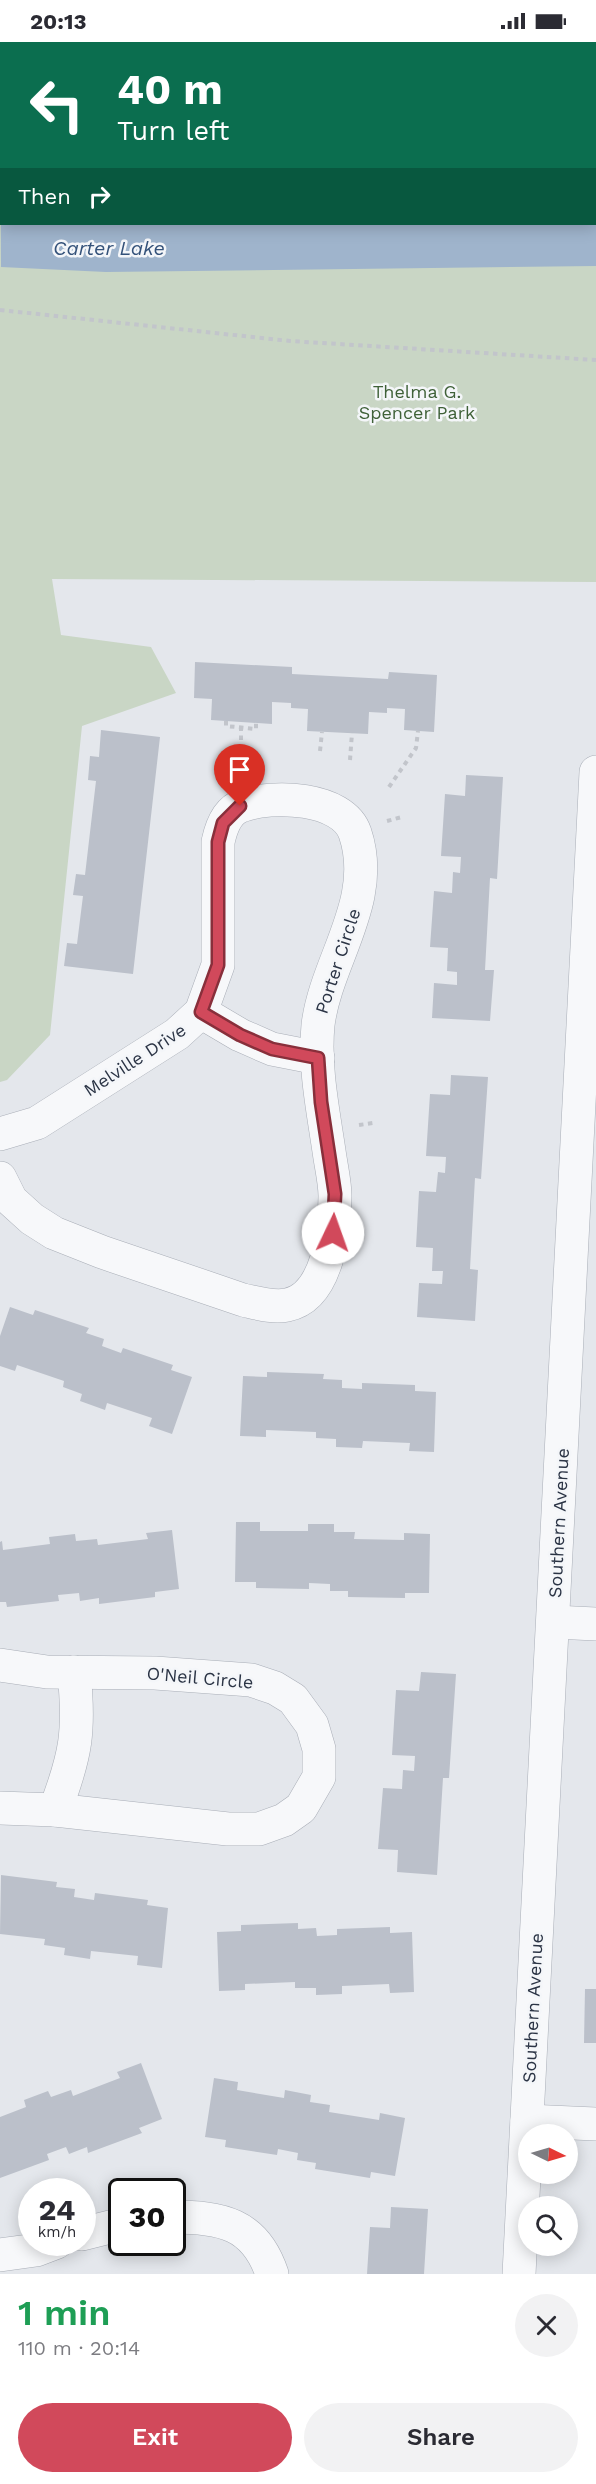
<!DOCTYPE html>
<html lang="en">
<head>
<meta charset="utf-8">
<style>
	body { margin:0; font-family:"Work Sans",sans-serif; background:#f2f2f3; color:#2b2b33; height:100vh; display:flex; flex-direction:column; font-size:22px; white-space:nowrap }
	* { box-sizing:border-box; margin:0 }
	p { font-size:20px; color:#7c7c81 }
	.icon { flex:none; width:33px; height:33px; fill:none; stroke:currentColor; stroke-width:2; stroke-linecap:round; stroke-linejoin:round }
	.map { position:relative; height:2232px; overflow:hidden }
	.panel { display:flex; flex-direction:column; background:#fff; flex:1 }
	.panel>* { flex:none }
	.hud { position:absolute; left:0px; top:0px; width:597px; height:183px; box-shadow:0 3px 15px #0003; background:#0b6e4f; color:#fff; overflow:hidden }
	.needle { width:39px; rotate:95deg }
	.fabs { position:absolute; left:518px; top:2082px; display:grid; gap:12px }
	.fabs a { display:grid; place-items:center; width:60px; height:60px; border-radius:50%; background:#fff; box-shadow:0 3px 15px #0003; font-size:30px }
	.speed { position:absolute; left:18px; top:2136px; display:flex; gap:12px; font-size:30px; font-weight:700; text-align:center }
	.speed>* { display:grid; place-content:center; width:78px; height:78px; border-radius:50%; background:#fff; box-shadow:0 3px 15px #0003; line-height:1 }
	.speed small { font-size:15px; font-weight:400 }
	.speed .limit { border:3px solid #111; border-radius:9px; background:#fff; color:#111 }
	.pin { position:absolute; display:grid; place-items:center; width:51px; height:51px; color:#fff; margin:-62px -26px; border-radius:50% 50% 50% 0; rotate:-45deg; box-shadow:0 0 6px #0007 }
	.pin .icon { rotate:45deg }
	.me { position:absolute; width:66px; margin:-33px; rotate:3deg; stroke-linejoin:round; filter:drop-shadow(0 0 4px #0008) }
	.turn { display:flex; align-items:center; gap:21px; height:126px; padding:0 18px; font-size:27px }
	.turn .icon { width:78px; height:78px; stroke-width:2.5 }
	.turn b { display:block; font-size:42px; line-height:51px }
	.then { display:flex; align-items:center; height:57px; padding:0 18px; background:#0003; gap:12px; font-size:22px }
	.round { display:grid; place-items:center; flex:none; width:63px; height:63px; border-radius:32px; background:#f2f2f3 }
	.summary { display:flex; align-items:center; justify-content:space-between; height:102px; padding:0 18px }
	h1 { font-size:36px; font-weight:600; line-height:45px; color:#1e9e55 }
	.cta { display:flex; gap:12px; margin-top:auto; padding:12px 18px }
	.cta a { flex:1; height:69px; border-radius:36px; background:#d1495b; color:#fff; font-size:24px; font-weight:600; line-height:69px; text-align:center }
	.cta a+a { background:#f2f2f3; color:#2b2b33 }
	.status { display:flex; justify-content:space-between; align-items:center; height:42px; padding:0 30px; background:#fff; direction:ltr }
	.status svg { height:16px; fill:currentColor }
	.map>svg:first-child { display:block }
	.green { fill:#c9d6c5; fill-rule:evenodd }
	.water { fill:#9fb4cc; fill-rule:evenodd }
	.building { fill:#bbc0ca }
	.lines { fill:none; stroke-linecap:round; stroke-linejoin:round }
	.minor-casing { stroke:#a9aeb7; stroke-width:34 }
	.path { stroke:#c2c5cb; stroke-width:4; stroke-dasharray:4.5 4.5; stroke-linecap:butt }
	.minor { stroke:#f7f8fa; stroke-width:33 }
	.route-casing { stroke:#882f3b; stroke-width:15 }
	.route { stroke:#d1495b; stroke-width:10 }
	.labels { text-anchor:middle; stroke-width:5; stroke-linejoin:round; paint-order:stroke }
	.park-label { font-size:18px; fill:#3f6138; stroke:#f4f6f9 }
	.street-label { font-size:18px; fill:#2b3445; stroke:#f4f6f9 }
	.water-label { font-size:20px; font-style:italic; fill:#34527a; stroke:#f4f6f9 }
</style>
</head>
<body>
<div class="status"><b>20:13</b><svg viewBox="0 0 49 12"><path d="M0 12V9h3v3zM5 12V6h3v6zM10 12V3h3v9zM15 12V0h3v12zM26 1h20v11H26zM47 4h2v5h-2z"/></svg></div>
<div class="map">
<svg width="596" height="2232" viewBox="0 0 596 2232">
	<rect width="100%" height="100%" fill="#e4e7ec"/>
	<path class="green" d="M0,0H596V540L52,537L61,593L151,605L176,651L82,684L50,993L7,1038L0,1040ZM2,2H596V182H2Z"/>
	<path class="water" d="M0,0H596V224L106,230L1,225ZM2,2H596V182H2Z"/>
	<g class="building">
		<polygon points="195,620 292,625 292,632 388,637 389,630 437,633 434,690 404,688 405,667 387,666 387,671 369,670 368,692 307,689 308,667 291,666 291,661 272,660 272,682 211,678 212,657 194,656"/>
		<polygon points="101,688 160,695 133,932 64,924 67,901 77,902 83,854 73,853 76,832 85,833 96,739 88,738 90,714 99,715"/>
		<polygon points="466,733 503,735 497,837 490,836 485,928 494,928 490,979 432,976 434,941 457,943 457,930 447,929 448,906 430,905 434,849 452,851 453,830 460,831 461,815 441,814 445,752 465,754"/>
		<polygon points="451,1033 488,1035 481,1137 475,1136 470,1227 478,1228 475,1279 417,1275 419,1241 442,1242 443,1229 432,1229 433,1206 416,1205 419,1149 436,1150 438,1130 445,1131 446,1115 426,1114 430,1052 450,1053"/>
		<polygon points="10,1265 33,1273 35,1268 89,1286 86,1291 104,1297 102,1304 121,1311 123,1306 173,1323 171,1328 192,1335 172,1392 149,1384 152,1376 107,1361 105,1368 80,1359 82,1352 63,1345 64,1339 17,1323 15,1329 0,1324 0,1294"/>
		<polygon points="267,1330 324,1332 323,1337 342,1338 342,1346 362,1347 362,1341 415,1343 415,1349 436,1350 434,1410 409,1409 410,1401 363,1399 362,1406 336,1405 336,1397 316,1396 316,1390 266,1388 266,1395 240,1394 243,1334 267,1335"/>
		<polygon points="236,1480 260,1480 260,1489 308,1489 308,1482 334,1482 334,1490 355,1490 354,1497 404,1498 404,1491 430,1492 429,1551 405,1551 405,1556 348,1555 348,1549 330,1549 330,1542 309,1541 309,1547 256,1546 256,1540 235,1540"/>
		<polygon points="172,1488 179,1547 155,1550 155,1555 99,1562 99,1556 80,1559 79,1551 58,1553 59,1559 7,1565 6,1560 0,1560 0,1500 2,1499 3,1508 50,1502 49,1495 75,1492 76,1499 97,1497 98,1503 148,1497 146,1491"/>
		<polygon points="421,1630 456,1632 449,1736 443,1736 437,1833 397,1830 398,1808 378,1807 383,1746 402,1747 403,1728 414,1729 415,1714 392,1713 396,1648 419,1649"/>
		<polygon points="1,1833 57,1840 56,1845 75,1847 74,1855 94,1858 95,1851 148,1858 147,1863 168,1866 162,1926 137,1923 138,1914 91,1909 90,1917 64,1913 65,1906 44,1903 45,1897 0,1892"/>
		<polygon points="298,1881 298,1887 316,1886 317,1894 337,1893 337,1887 390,1885 390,1891 412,1890 414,1950 390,1951 389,1942 342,1944 342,1952 316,1953 316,1946 295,1946 295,1940 245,1942 245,1948 219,1949 217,1890 241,1889 241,1883"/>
		<polygon points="585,1947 596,1947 596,2001 584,2001"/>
		<polygon points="141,2021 162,2077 139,2086 142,2091 88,2111 87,2105 69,2112 66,2105 47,2112 49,2118 0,2136 0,2075 26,2065 24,2058 48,2049 51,2055 71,2048 73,2054 120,2036 117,2030"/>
		<polygon points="214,2036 238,2040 237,2048 284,2056 285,2048 311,2053 310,2060 330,2063 329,2070 379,2078 380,2071 405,2076 395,2134 371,2130 370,2136 315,2127 316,2121 297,2118 298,2111 278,2107 277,2113 225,2105 226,2098 205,2095"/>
		<polygon points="391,2165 428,2167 424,2232 367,2232 370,2185 390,2186"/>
	</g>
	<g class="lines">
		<g class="minor-casing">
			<g id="minor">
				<polyline points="201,970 240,993 272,1007 318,1016"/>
				<path d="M0,1092L37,1081L177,992L201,970L218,923V800C221,786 227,769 241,764C272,752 343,755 355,791C378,859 326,918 318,983C314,1025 323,1068 329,1109C331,1124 335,1140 335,1154C335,1187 328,1255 287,1263C273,1266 257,1261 243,1258L102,1210L54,1191L32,1177L11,1158L0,1136"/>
				<polyline points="554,1580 596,1582"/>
				<polyline points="0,1623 47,1630 155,1631 251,1638 275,1646 293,1657 312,1683 319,1707 319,1735 301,1766 284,1778 259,1787 228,1787 55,1768 0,1766"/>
				<path d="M55,1768C76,1713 80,1689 74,1630"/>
				<polyline points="527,2079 596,2082"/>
				<path d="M172,2175C221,2175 255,2181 272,2232"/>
				<polyline points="82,2192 122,2182"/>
				<polyline points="0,2213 36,2208 57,2200"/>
				<polyline points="519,2232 596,730"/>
			</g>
		</g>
		<g class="path">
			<polyline points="0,268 290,299 596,318"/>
			<polyline points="226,679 226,684 256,687 256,681"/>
			<polyline points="241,707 241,686"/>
			<polyline points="320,709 322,690"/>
			<polyline points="350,718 352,691"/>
			<polyline points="389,745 416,706 418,689"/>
			<polyline points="387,779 402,775"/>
			<polyline points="359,1083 373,1081"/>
		</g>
		<use href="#minor" class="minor"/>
	</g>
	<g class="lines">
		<g class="route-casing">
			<polyline id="route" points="240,764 223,781 218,800 218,923 201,970 240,993 272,1007 318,1016 321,1060 335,1152 333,1191"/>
		</g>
		<use href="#route" class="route"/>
	</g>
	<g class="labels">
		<g class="park-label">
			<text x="417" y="356">Thelma G.<tspan x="417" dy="21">Spencer Park</tspan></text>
		</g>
		<g class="street-label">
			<text transform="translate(338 919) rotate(-72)" y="6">Porter Circle</text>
			<text transform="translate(135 1018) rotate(-33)" y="6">Melville Drive</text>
			<text transform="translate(559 1481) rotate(-87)" y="6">Southern Avenue</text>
			<text transform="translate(200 1636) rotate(5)" y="6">O'Neil Circle</text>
			<text transform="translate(533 1966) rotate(-87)" y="6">Southern Avenue</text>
		</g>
		<g class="water-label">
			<text x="109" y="213">Carter Lake</text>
		</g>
	</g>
</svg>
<div class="fabs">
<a><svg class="needle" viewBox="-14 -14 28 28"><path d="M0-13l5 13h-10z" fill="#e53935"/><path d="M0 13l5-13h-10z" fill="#7c7c81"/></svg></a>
<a><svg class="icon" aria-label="search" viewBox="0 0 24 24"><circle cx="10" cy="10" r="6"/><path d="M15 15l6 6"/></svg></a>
</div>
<div class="speed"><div>24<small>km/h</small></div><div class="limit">30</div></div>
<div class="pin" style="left:240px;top:764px;background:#d93025"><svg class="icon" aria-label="arrive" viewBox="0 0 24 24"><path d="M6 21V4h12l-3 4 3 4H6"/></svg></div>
<svg class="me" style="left:333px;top:1191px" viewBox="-20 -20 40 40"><circle r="19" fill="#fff"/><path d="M0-13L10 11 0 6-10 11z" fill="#d1495b"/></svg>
<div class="hud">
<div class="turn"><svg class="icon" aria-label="left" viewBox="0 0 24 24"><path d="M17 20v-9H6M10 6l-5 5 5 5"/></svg><div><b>40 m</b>Turn left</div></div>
<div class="then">Then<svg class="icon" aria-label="right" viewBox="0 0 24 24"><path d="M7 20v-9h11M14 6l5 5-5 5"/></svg></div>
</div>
</div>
<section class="panel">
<div class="summary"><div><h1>1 min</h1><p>110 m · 20:14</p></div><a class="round"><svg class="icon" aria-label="close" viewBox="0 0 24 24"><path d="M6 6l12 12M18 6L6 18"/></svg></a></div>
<div class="cta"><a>Exit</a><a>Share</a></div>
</section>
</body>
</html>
